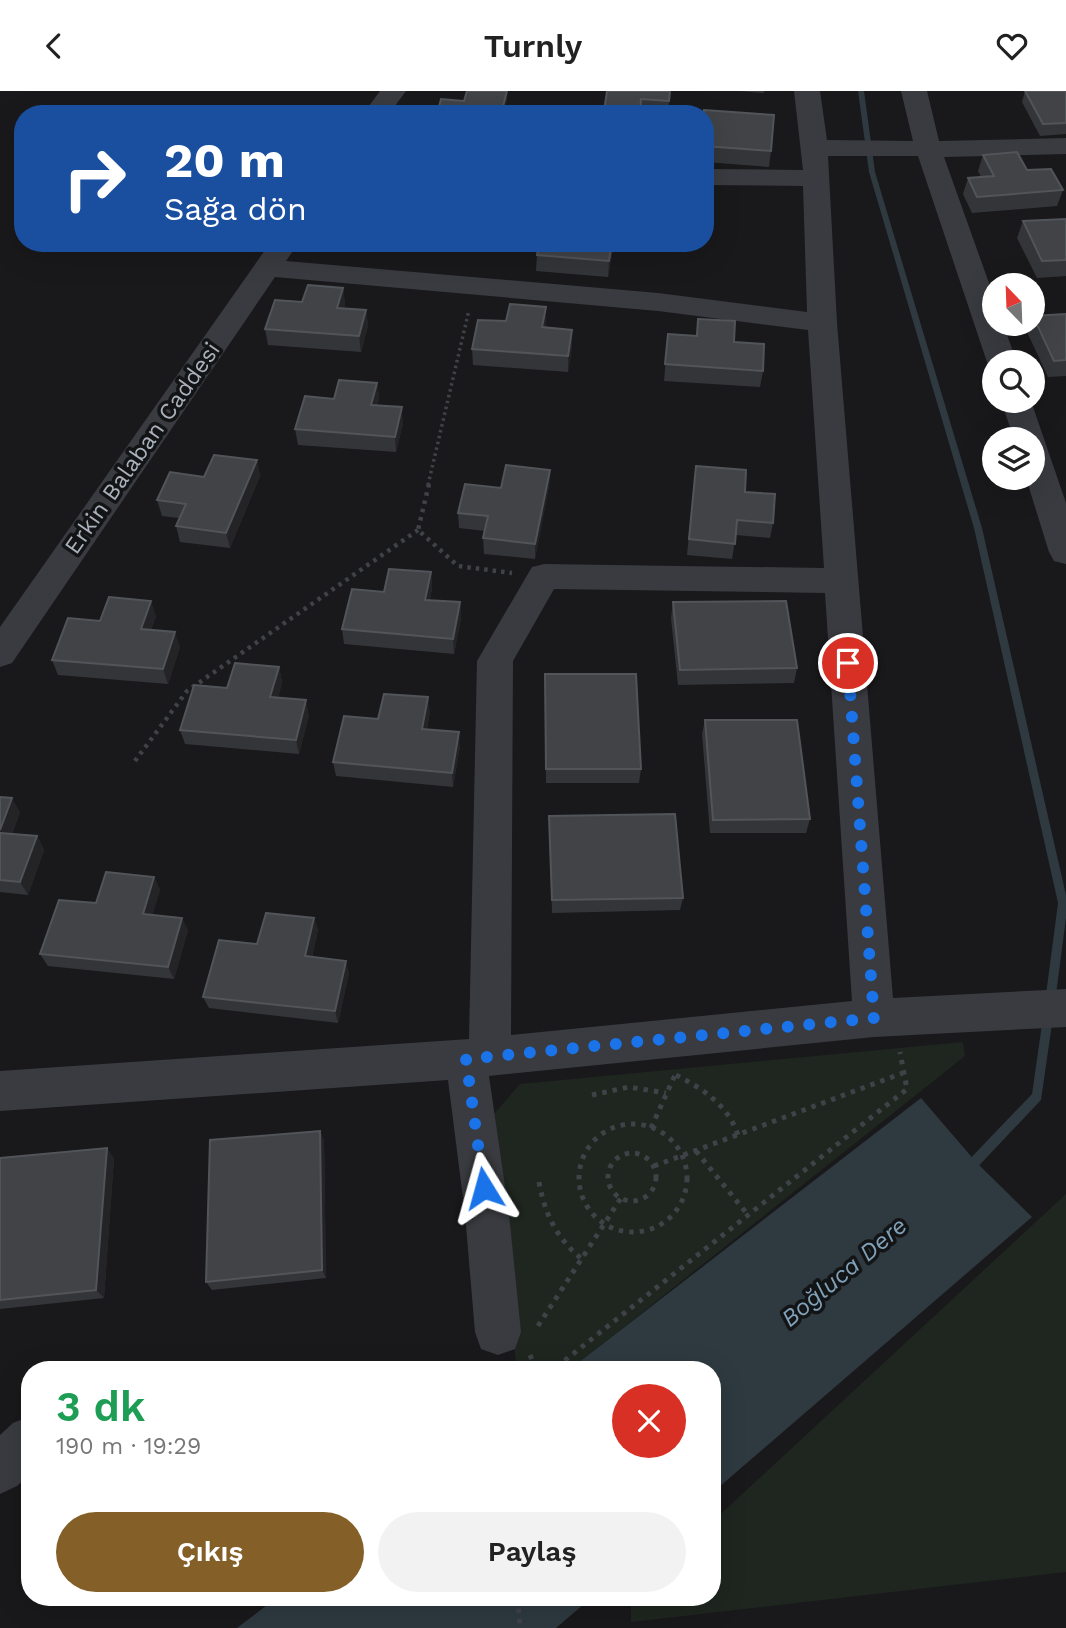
<!DOCTYPE html>
<html lang="tr">
<head>
<meta charset="utf-8">
<style>
	body { margin:0; font-family:"Work Sans",sans-serif; background:#f2f2f2; color:#222; height:100vh; display:flex; flex-direction:column; font-size:26px; white-space:nowrap }
	* { box-sizing:border-box; margin:0 }
	p { font-size:23px; color:#767676 }
	.icon { flex:none; width:38px; height:38px; fill:none; stroke:currentColor; stroke-width:2; stroke-linecap:round; stroke-linejoin:round }
	.map { position:relative; flex:1; overflow:hidden }
	.side { position:absolute; left:21px; top:1270px; width:700px; height:245px; display:flex; flex-direction:column; background:#fff; border-radius:28px; box-shadow:0 7px 28px #0002 }
	.side>* { flex:none }
	.top-card { position:absolute; left:14px; top:14px; width:700px; height:147px; border-radius:28px; box-shadow:0 7px 28px #0002; background:#1a4fa0; color:#fff; overflow:hidden }
	.needle { width:46px; rotate:337deg }
	.buttons { position:absolute; left:982px; top:182px; display:grid; gap:14px }
	.buttons a { display:grid; place-items:center; width:63px; height:63px; border-radius:50%; background:#fff; box-shadow:0 7px 28px #0002; font-size:35px }
	.pin { position:absolute; display:grid; place-items:center; width:60px; height:60px; color:#fff; margin:-30px; border:4px solid #fff; border-radius:50%; box-shadow:0 2px 7px #0007 }
	.me { position:absolute; width:77px; margin:-38px; rotate:352deg; stroke-linejoin:round; filter:drop-shadow(0 0 5px #0008) }
	.turn { display:flex; align-items:center; gap:24px; height:147px; padding:0 35px; font-size:32px }
	.turn .icon { width:91px; height:91px; stroke-width:2.5 }
	.turn b { display:block; font-size:49px; line-height:60px }
	.round { display:grid; place-items:center; flex:none; width:74px; height:74px; border-radius:37px; background:#f2f2f2 }
	.headline { display:flex; align-items:center; justify-content:space-between; height:119px; padding:0 35px }
	h1 { font-size:42px; font-weight:600; line-height:52px; color:#1e9e55 }
	.primary-button { display:flex; gap:14px; margin-top:auto; padding:14px 35px }
	.primary-button a { flex:1; height:80px; border-radius:42px; background:#845f28; color:#fff; font-size:28px; font-weight:600; line-height:80px; text-align:center }
	.primary-button a+a { background:#f2f2f2; color:#222 }
	header { display:flex; justify-content:space-between; align-items:center; height:91px; padding:0 35px; background:#fff; font-size:32px; font-weight:600 }
	.map>svg:first-child { display:block }
	.green { fill:#1e261f }
	.water { fill:#2e3940 }
	.lines { fill:none; stroke-linecap:round; stroke-linejoin:round }
	.stream { fill:#2e3940; fill-rule:evenodd }
	.path-far2 { stroke:#3f4247; stroke-width:3.5; stroke-dasharray:2.5 3.5; stroke-linecap:butt }
	.path-far1 { stroke:#3f4247; stroke-width:4.5; stroke-dasharray:3.5 5; stroke-linecap:butt }
	.path { stroke:#3f4247; stroke-width:5; stroke-dasharray:4.5 6; stroke-linecap:butt }
	.minor { fill:#393b40; fill-rule:evenodd }
	.wall { fill:#343539 }
	.shaded-wall { fill:#242427 }
	.building { fill:#414347; stroke:#515459; stroke-width:2 }
	.route { stroke:#1a73e8; stroke-width:12; stroke-dasharray:0 21.6 }
	.labels { text-anchor:middle; stroke-width:7; stroke-linejoin:round; paint-order:stroke }
	.street-label { font-size:23px; fill:#aab1bb; stroke:#131416 }
	.water-label { font-size:24px; font-style:italic; fill:#80a1b8; stroke:#131416 }
</style>
</head>
<body>
<header><svg class="icon" aria-label="back" viewBox="0 0 24 24"><path d="M15 5l-7 7 7 7"/></svg>Turnly<svg class="icon" aria-label="heart" viewBox="0 0 24 24"><path d="M12 20l-8-8c-3-5 5-10 8-4 3-6 11-1 8 4z"/></svg></header>
<div class="map">
<svg width="1066" height="1537" viewBox="0 0 1066 1537">
	<rect width="100%" height="100%" fill="#19191b"/>
	<g class="green">
		<polygon points="963,951 965,965 570,1279 517,1279 487,1031 520,993"/>
		<polygon points="1066,1103 1066,1481 631,1531 631,1507 712,1507 712,1431"/>
	</g>
	<g class="water">
		<polygon points="921,1007 976,1071 1032,1126 712,1402 712,1279 569,1279"/>
		<polygon points="276,1507 591,1507 556,1537 237,1537"/>
	</g>
	<g class="lines">
		<g class="stream">
			<polygon points="858,0 864,0 875,81 982,437 1066,804 1066,827 1055,911 1054,914 1050,916 1046,914 1045,911 1058,812 974,437 869,81"/>
			<polygon points="1048,921 1052,923 1053,926 1041,1009 972,1082 968,1083 964,1082 963,1078 964,1074 1032,1003 1043,926 1044,923"/>
		</g>
		<polyline class="path-far2" points="428,394 469,219"/>
		<g class="path-far1">
			<polyline points="429,393 418,439 458,475 512,482"/>
			<polyline points="135,670 187,600 418,439"/>
		</g>
		<g class="path">
			<path d="M676,984C703,998 728,1014 738,1044"/>
			<polyline points="592,1004 629,996 666,1002"/>
			<circle cx="633" cy="1087" r="54"/>
			<polyline points="651,1037 675,984"/>
			<polyline points="696,1060 748,1124"/>
			<circle cx="632" cy="1086" r="24"/>
			<polyline points="654,1075 903,982"/>
			<path d="M539,1091C545,1124 557,1148 583,1169"/>
			<polyline points="538,1235 621,1107"/>
			<polyline points="530,1264 535,1277 545,1279"/>
			<polyline points="546,1279 564,1270 907,998 900,961"/>
			<polyline points="518,1507 520,1537"/>
		</g>
		<g class="minor">
			<polygon points="380,0 406,0 389,23 363,23"/>
			<path d="M794,0H820L827,49L913,50L901,0H927L939,50L1066,47V63L944,66L994,206V233H1003L1017,271H994V279L987,271L918,65H828L837,232L893,907L1066,898V936L874,946L489,985L509,1123L521,1241L515,1258L498,1264L481,1258L475,1241L465,1123L448,989L0,1020V980L469,948L477,570L532,476L544,473L824,477L808,239L658,220L275,186L12,572L0,576V536L270,152H292L295,157L286,170L658,202L807,221L803,95L705,94V78L803,79ZM554,498L825,502L852,910L511,944L513,570Z"/>
			<polygon points="1001,310 1031,310 1066,412 1066,473 1054,470 1049,461 1026,387 1032,387 1032,348 1014,348"/>
			<polygon points="30,1325 30,1383 17,1395 0,1403 0,1344 13,1332"/>
		</g>
	</g>
	<g class="wall">
		<polygon points="607,0 670,0 668,21 640,19 640,23 604,23"/>
		<polygon points="739,0 764,0 764,2"/>
		<polygon points="1025,0 1066,0 1066,43 1040,45 1022,11"/>
		<polygon points="705,23 771,60 769,76 705,71"/>
		<polygon points="983,64 1027,79 1063,99 1057,115 972,122 963,103 968,87 981,86 978,80"/>
		<polygon points="1066,128 1066,185 1037,187 1017,147 1023,130"/>
		<polygon points="539,152 614,152 608,186 536,180 537,164"/>
		<polygon points="343,197 345,213 344,217 366,219 368,235 361,261 268,254 265,238 302,211"/>
		<polygon points="1066,223 1066,285 1048,286 1027,241 1030,233 1032,233 1033,225"/>
		<polygon points="698,228 734,251 763,280 760,296 664,290 668,243 696,245"/>
		<polygon points="546,232 545,237 572,255 568,281 473,274 472,258"/>
		<polygon points="377,292 379,308 377,314 403,332 396,361 298,354 295,338 334,308"/>
		<polygon points="257,369 260,385 230,457 180,451 176,435 179,427 162,425 157,409 204,386"/>
		<polygon points="550,379 549,395 535,468 484,463 483,447 485,440 459,437 458,422 501,397"/>
		<polygon points="694,391 745,401 773,432 770,447 736,444 732,468 687,464"/>
		<polygon points="431,481 432,497 430,509 460,511 461,527 454,563 344,553 342,538 384,501"/>
		<polygon points="673,511 797,577 794,592 678,594 671,527"/>
		<polygon points="156,525 151,539 180,556 168,593 58,584 52,569 100,530"/>
		<polygon points="279,576 282,591 278,607 309,624 299,663 185,653 180,639 227,597"/>
		<polygon points="545,583 641,678 639,692 546,692"/>
		<polygon points="430,621 427,638 460,655 453,696 336,685 333,671 378,628"/>
		<polygon points="705,629 810,728 806,742 710,742 702,643"/>
		<polygon points="0,706 20,721 12,743 37,745 44,759 28,804 0,801"/>
		<polygon points="549,725 683,807 680,819 552,822"/>
		<polygon points="154,786 160,799 152,824 188,839 174,888 48,875 40,863 96,812"/>
		<polygon points="314,827 318,839 312,866 349,882 338,932 209,917 203,906 257,853"/>
		<polygon points="320,1040 324,1050 326,1187 212,1199 206,1191"/>
		<polygon points="0,1067 114,1067 104,1207 0,1218"/>
	</g>
	<g class="shaded-wall">
		<polygon points="507,0 507,10 504,23 501,23"/>
		<polygon points="612,152 614,152 608,186 609,170"/>
		<polygon points="343,197 345,213 340,233 337,217"/>
		<polygon points="546,216 546,232 542,253 542,236"/>
		<polygon points="366,219 368,235 361,261 359,245"/>
		<polygon points="572,239 572,255 568,281 568,265"/>
		<polygon points="377,292 379,308 373,330 371,314"/>
		<polygon points="402,316 403,332 396,361 395,346"/>
		<polygon points="257,369 260,385 230,457 226,442"/>
		<polygon points="550,379 549,395 535,468 535,453"/>
		<polygon points="431,481 432,497 427,524 425,509"/>
		<polygon points="151,510 156,525 146,553 141,538"/>
		<polygon points="460,511 461,527 454,563 453,548"/>
		<polygon points="175,541 180,556 168,593 163,578"/>
		<polygon points="279,576 282,591 274,621 270,606"/>
		<polygon points="428,606 430,621 424,652 422,638"/>
		<polygon points="306,609 309,624 299,663 296,649"/>
		<polygon points="459,641 460,655 453,696 452,682"/>
		<polygon points="12,707 20,721 7,755 0,743 0,739"/>
		<polygon points="37,745 44,759 28,804 20,791"/>
		<polygon points="154,786 160,799 149,836 143,823"/>
		<polygon points="182,827 188,839 174,888 168,876"/>
		<polygon points="314,827 318,839 309,878 305,865"/>
		<polygon points="346,870 349,882 338,932 335,920"/>
		<polygon points="320,1040 324,1050 326,1187 322,1179"/>
		<polygon points="107,1057 114,1067 104,1207 96,1199"/>
	</g>
	<g class="building">
		<polygon points="467,0 507,0 501,23 437,23 441,8 464,10"/>
		<polygon points="607,0 670,0 669,10 641,8 640,22 604,20"/>
		<polygon points="1025,0 1066,0 1066,32 1043,33"/>
		<polygon points="704,19 774,24 771,60 705,55 705,23 704,23"/>
		<polygon points="1017,61 1027,79 1051,78 1063,99 977,106 968,87 994,85 983,64"/>
		<polygon points="1066,128 1066,169 1042,170 1023,130"/>
		<polygon points="539,152 612,152 609,170 537,164"/>
		<polygon points="308,194 343,197 337,217 366,219 359,245 265,238 275,209 302,211"/>
		<polygon points="510,213 546,216 542,236 572,239 568,265 472,258 478,229 506,230"/>
		<polygon points="1066,223 1066,269 1054,270 1033,225"/>
		<polygon points="698,228 735,230 734,251 764,253 763,280 665,273 668,243 697,245"/>
		<polygon points="339,289 377,292 371,314 402,316 395,346 295,338 305,305 334,308"/>
		<polygon points="214,364 257,369 226,442 176,435 186,413 157,409 170,381 204,386"/>
		<polygon points="506,374 550,379 535,453 483,447 488,425 458,422 465,393 501,397"/>
		<polygon points="696,375 746,379 745,401 775,403 773,432 737,429 735,453 689,448"/>
		<polygon points="389,478 431,481 425,509 460,511 453,548 342,538 352,498 384,501"/>
		<polygon points="109,506 151,510 141,538 175,541 163,578 52,569 68,527 100,530"/>
		<polygon points="786,510 797,577 680,579 673,511"/>
		<polygon points="235,572 279,576 270,606 306,609 296,649 180,639 194,594 227,597"/>
		<polygon points="545,583 636,583 641,678 546,678"/>
		<polygon points="384,603 428,606 422,638 459,641 452,682 333,671 344,625 378,628"/>
		<polygon points="705,629 797,629 810,728 713,729"/>
		<polygon points="0,706 12,707 0,739"/>
		<polygon points="675,723 683,807 552,809 549,725"/>
		<polygon points="0,742 37,745 20,791 0,789"/>
		<polygon points="106,781 154,786 143,823 182,827 168,876 40,863 59,809 96,812"/>
		<polygon points="266,822 314,827 305,865 346,870 335,920 203,906 219,849 257,853"/>
		<polygon points="320,1040 322,1179 206,1191 210,1049"/>
		<polygon points="107,1057 96,1199 0,1209 0,1067"/>
	</g>
	<g class="lines">
		<polyline class="route" points="484,1097 466,968 874,927 848,572"/>
	</g>
	<g class="labels">
		<g class="street-label">
			<text transform="translate(142 357) rotate(-55)" y="8">Erkin Balaban Caddesi</text>
		</g>
		<g class="water-label">
			<text transform="translate(844 1181) rotate(-40)" y="8">Boğluca Dere</text>
		</g>
	</g>
</svg>
<div class="buttons">
<a><svg class="needle" viewBox="-14 -14 28 28"><path d="M0-13l5 13h-10z" fill="#e53935"/><path d="M0 13l5-13h-10z" fill="#767676"/></svg></a>
<a><svg class="icon" aria-label="search" viewBox="0 0 24 24"><circle cx="10" cy="10" r="6"/><path d="M15 15l6 6"/></svg></a>
<a><svg class="icon" aria-label="layers" viewBox="0 0 24 24"><path d="M12 4l9 5-9 5-9-5zM3 14l9 5 9-5"/></svg></a>
</div>
<div class="pin" style="left:848px;top:572px;background:#d93025"><svg class="icon" aria-label="arrive" viewBox="0 0 24 24"><path d="M6 21V4h12l-3 4 3 4H6"/></svg></div>
<svg class="me" style="left:484px;top:1097px" viewBox="-20 -20 40 40"><path d="M0-17L14 15 0 8-14 15z" fill="#1a73e8" stroke="#fff" stroke-width="4"/></svg>
<div class="top-card">
<div class="turn"><svg class="icon" aria-label="right" viewBox="0 0 24 24"><path d="M7 20v-9h11M14 6l5 5-5 5"/></svg><div><b>20 m</b>Sağa dön</div></div>
</div>
<section class="side">
<div class="headline"><div><h1>3 dk</h1><p>190 m · 19:29</p></div><a class="round" style="background:#d93025;color:#fff"><svg class="icon" aria-label="close" viewBox="0 0 24 24"><path d="M6 6l12 12M18 6L6 18"/></svg></a></div>
<div class="primary-button"><a>Çıkış</a><a>Paylaş</a></div>
</section>
</div>
</body>
</html>
